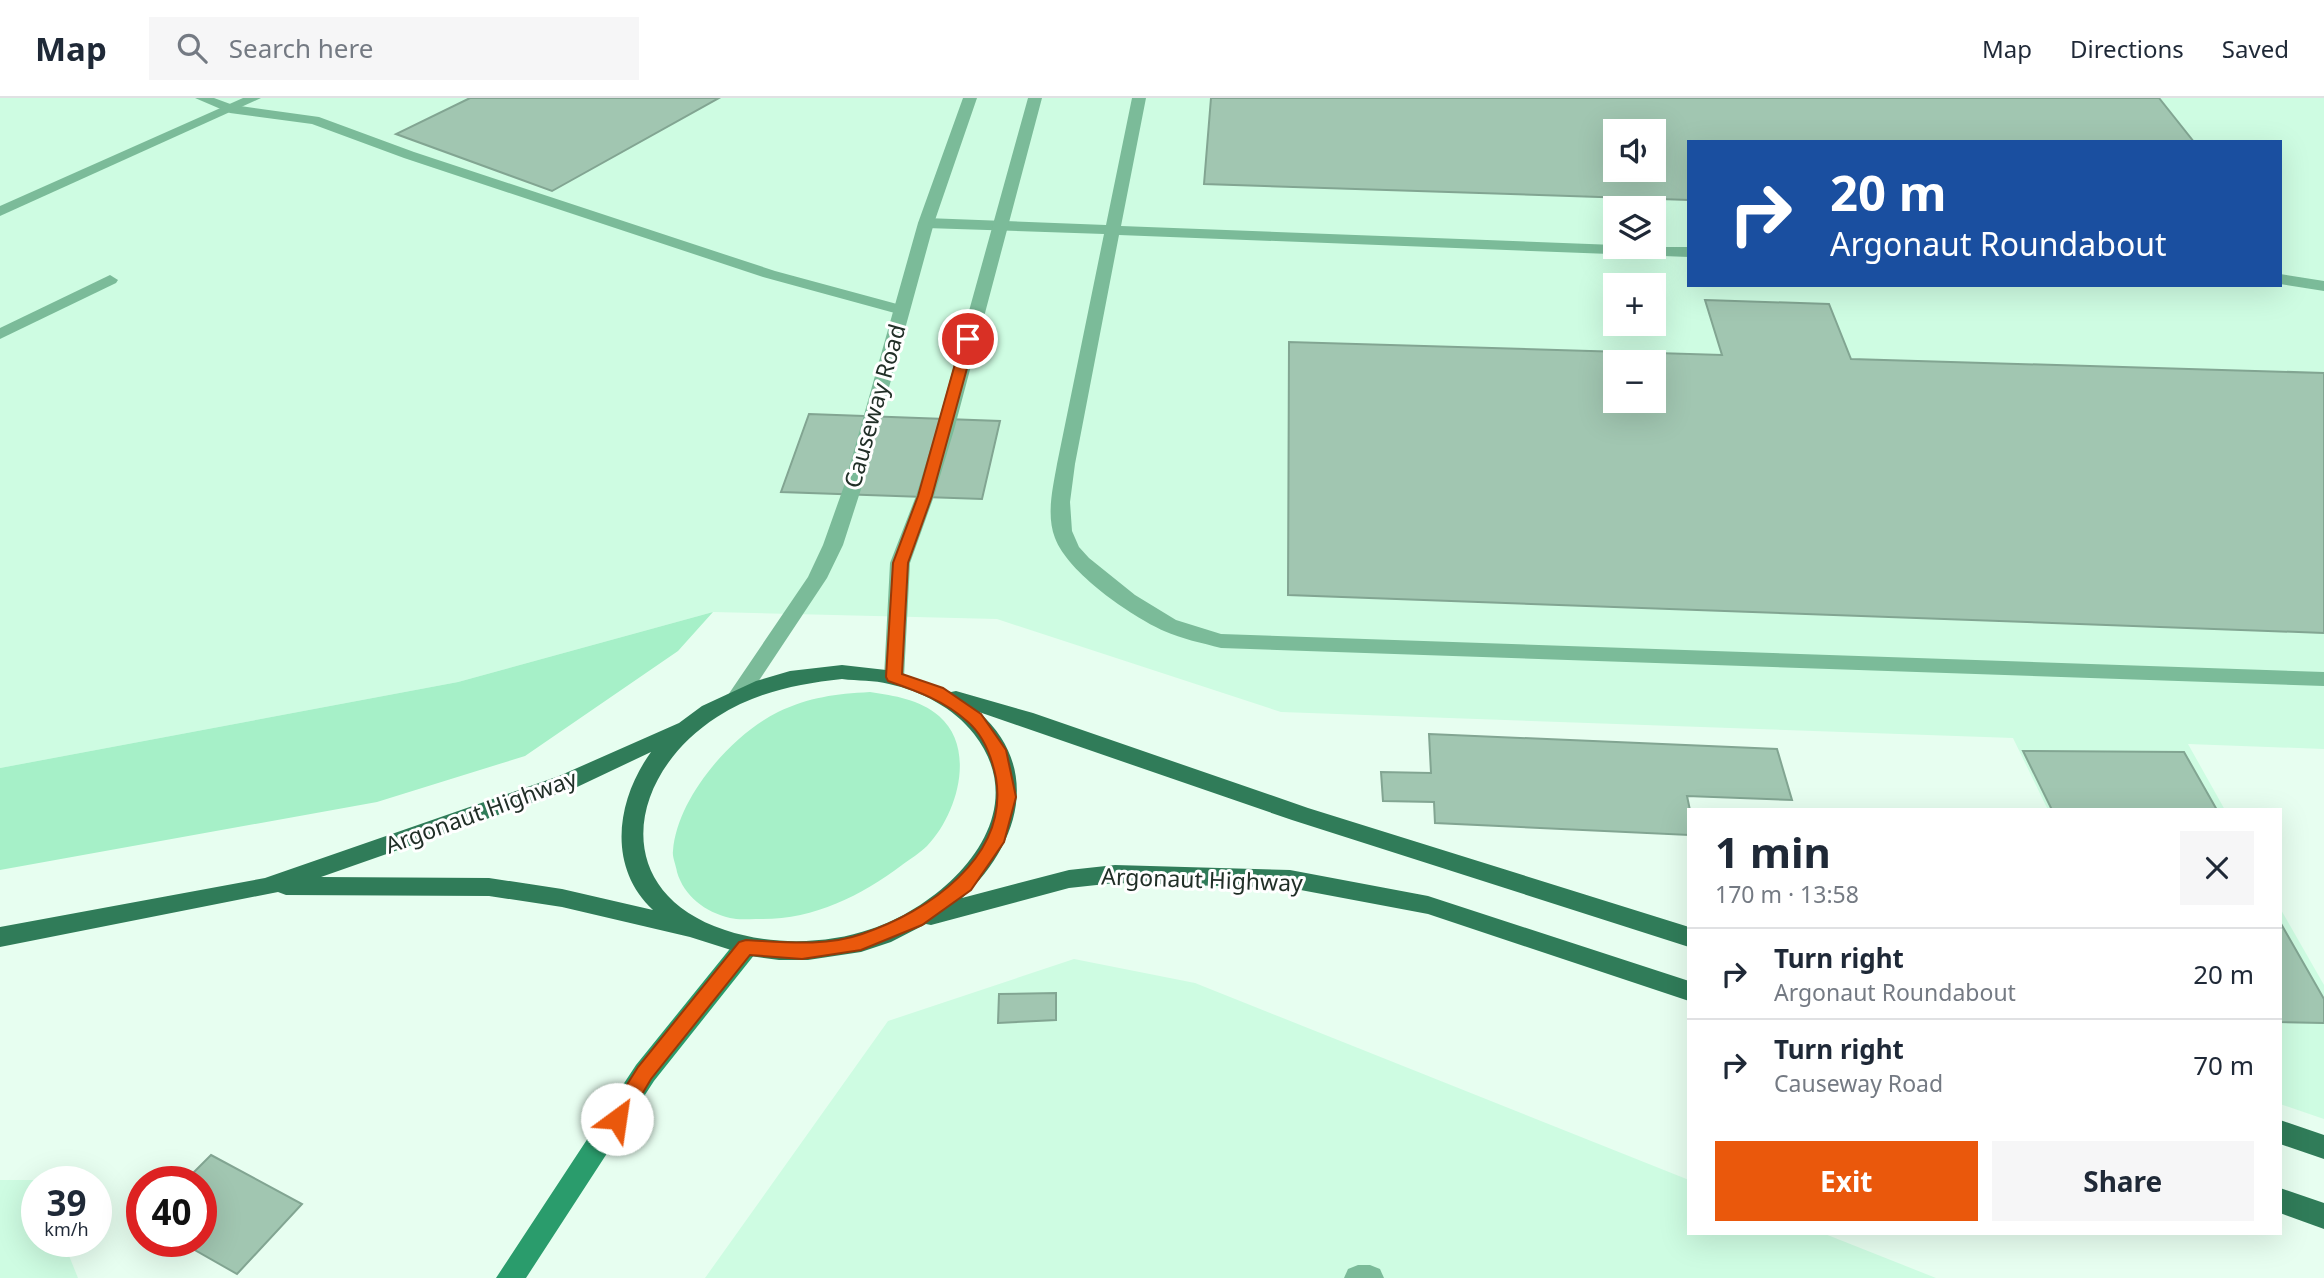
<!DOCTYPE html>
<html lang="en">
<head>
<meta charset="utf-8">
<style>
	body { margin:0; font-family:"Noto Sans",sans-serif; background:#f6f6f7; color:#1f2937; height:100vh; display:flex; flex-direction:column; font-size:26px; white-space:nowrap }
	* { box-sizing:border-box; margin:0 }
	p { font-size:23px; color:#747a83 }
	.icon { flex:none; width:38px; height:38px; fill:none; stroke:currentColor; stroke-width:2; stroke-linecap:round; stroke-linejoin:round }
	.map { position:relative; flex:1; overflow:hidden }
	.side { position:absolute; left:1687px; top:710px; width:595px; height:427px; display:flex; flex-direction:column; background:#fff; border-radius:0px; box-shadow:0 7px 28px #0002 }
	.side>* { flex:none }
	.hud { position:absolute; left:1687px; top:42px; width:595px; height:147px; border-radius:0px; box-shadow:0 7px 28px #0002; background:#1a4fa0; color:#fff; overflow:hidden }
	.fabs { position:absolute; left:1603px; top:21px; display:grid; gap:14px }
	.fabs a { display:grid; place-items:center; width:63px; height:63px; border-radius:0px; background:#fff; box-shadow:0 7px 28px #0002; font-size:35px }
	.speed { position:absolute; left:21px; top:1068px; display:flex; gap:14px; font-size:35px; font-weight:700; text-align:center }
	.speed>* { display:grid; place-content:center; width:91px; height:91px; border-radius:50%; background:#fff; box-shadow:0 7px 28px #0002; line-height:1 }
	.speed small { font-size:18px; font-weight:400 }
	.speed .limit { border:10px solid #d22; background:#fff; color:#111 }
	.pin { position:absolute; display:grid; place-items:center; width:60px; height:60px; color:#fff; margin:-30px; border:4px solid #fff; border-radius:50%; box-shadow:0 2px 7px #0007 }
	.me { position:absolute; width:77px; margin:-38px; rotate:31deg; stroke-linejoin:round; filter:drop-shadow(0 0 5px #0008) }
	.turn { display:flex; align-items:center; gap:24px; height:147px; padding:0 28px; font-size:32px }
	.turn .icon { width:91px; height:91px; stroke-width:2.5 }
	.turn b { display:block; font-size:49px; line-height:60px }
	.round { display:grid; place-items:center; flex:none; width:74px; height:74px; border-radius:0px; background:#f6f6f7 }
	.head { display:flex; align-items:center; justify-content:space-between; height:119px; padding:0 28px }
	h1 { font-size:42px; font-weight:700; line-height:52px }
	.action { display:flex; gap:14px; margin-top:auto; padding:14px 28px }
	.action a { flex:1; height:80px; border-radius:0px; background:#ea580c; color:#fff; font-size:28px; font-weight:700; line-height:80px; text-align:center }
	.action a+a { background:#f6f6f7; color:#1f2937 }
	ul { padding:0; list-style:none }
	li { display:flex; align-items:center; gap:21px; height:91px; padding:0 28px; border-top:2px solid #e0e1e3 }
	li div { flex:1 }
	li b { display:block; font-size:26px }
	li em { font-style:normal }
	header { display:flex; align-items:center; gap:42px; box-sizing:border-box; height:98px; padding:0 35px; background:#fff; border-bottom:2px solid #e0e1e3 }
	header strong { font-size:33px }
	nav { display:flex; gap:38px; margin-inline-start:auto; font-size:24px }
	.search { width:490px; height:63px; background:#f6f6f7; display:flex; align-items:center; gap:18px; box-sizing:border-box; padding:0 24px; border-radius:0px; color:#747a83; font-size:26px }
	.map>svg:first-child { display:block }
	.built { fill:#cefce2; fill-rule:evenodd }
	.green { fill:#a6f0c8 }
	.building { fill:#a1c6b1; stroke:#82a592; stroke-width:2; fill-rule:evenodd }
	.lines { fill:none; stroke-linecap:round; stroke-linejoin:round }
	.lane { fill:#7bbb99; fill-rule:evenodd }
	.street { fill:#7bbb99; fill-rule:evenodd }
	.secondary { fill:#2a9c6c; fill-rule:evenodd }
	.primary { fill:#307c59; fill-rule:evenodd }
	.route { fill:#ea580c; stroke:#983908; stroke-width:2 }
	.labels { text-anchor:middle; stroke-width:6; stroke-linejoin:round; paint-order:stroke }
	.street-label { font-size:23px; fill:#212f27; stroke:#fff }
</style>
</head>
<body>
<header>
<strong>Map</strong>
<div class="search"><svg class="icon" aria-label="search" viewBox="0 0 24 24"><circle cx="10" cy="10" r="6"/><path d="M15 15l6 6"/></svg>Search here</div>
<nav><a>Map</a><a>Directions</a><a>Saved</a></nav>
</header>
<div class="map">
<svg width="2324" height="1180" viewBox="0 0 2324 1180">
	<rect width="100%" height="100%" fill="#e7fef0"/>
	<g class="built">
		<path d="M0,0H2324V651L2188,646L2225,712H2048L2013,640L1281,614L997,521L713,514L458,584L0,670ZM1615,33H1654V72H1615ZM1689,44H2280V187H1689ZM1615,110H1654V149H1615ZM1615,187H1654V226H1615ZM1615,264H1654V303H1615Z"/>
		<polygon points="2280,810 2324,887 2324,1021 2280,1006"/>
		<polygon points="1074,861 1195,885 1689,1082 1689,1136 1825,1136 1936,1180 705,1180 888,923"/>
		<polygon points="0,1082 37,1082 37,1143 63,1143 78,1180 0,1180"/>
	</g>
	<g class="green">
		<polygon points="713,514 678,553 525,658 377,704 0,772 0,670 458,584"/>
		<path d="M870,594C895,598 919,601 939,618C977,651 957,717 927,748C920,755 910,761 902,767C859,799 811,823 756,821C748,821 738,822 730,820C705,814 684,798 677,774C676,767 672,759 673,753C677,700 731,637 778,614C810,599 835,596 870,594Z"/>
	</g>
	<g class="building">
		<polygon points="470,0 719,0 552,93 396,36"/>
		<path d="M1211,0H2159L2194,44H1689V102L1204,86ZM1615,33H1654V72H1615Z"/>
		<path d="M1705,202L1829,206L1851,261L2324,275V535L1288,497L1289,244L1722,257ZM1615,264H1654V303H1615Z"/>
		<polygon points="809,316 1000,323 982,401 781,394"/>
		<polygon points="1429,636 1777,651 1792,702 1687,698 1690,712 1689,737 1435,725 1434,704 1383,703 1381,674 1431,675"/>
		<polygon points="2023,653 2184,654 2217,712 2052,712"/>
		<polygon points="2280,824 2324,901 2324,925 2280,924"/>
		<polygon points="1056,895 1056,922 998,925 999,896"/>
		<polygon points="211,1057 302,1106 237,1176 179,1143 201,1143 201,1083 185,1083"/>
	</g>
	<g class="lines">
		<g class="lane">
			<polygon points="195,0 214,0 233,7 319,19 414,54 775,173 908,209 910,212 902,217 763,179 404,60 312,26 230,15"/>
			<path d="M1132,0H1146L1121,128L1615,147V149H1689V159L1119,137L1075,366L1070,404L1072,433L1079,449L1089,460L1135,497L1176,522L1221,536L2324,574V588L1221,550C1202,545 1182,541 1164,533C1131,518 1068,475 1055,440C1046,417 1053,389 1057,366L1104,136L926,130L918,125L926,120L1106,127Z"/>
			<polygon points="2280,176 2324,183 2324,193 2280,186"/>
			<polygon points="110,177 118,182 116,185 0,241 0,230"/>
			<polygon points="1358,1167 1370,1167 1380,1171 1384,1180 1344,1180 1348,1171"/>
		</g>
		<g class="street">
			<polygon points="243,0 261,0 0,118 0,108"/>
			<polygon points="963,0 977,0 934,125 862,388 843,447 827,480 746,602 739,604 732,602 728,597 808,479 823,447 844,388 918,125"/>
			<polygon points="1028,0 1042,0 954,332 934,398 910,465 904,579 901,584 894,586 887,584 884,579 890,465 916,398 936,332"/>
		</g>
		<polygon class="secondary" points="746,839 755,842 758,849 755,856 654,983 526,1180 496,1180 636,967 737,842"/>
		<g class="primary">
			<path d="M842,567L895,573L951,594L956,593L1033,615L1308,710L1689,829V849L1292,722L979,614C1043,672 1018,748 962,800L1069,772L1115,767L1290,772L1428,798L1689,883V903L1428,816L1290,790L1115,785L1069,790L931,827L926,826L891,844L861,854L808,862H779L750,858L690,839L562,809L489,798L286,797L278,794L0,849V829L265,780L559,678L679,625L702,608L756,583L790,573ZM842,581C858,583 874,582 889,586C921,593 954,610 974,636C1038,718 947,806 871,831C826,847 769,847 725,832C608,793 627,677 717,619C756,594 797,586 842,581ZM651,654C617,701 606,768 653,812L562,791L489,780L321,779L575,690Z"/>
			<polygon points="2280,1022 2324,1037 2324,1061 2280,1046"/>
			<polygon points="2280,1090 2324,1105 2324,1131 2280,1115"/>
		</g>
	</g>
	<path class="route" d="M968,238L975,241L932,398L908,465L902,576L943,590L981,616L1006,652L1016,699L1004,744L971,792L922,827L861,852L802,861L750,857L651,981L624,1027L617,1030L609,1027L606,1021L609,1015L638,969L739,844L746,842C784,844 825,849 862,836C928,814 1009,759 996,680C992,660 984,638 968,624C945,603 917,593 888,583L886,579L893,465L918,398L962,241Z"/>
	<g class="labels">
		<g class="street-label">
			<text transform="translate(875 308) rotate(-74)" y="8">Causeway Road</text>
			<text transform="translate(481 714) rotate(-20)" y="8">Argonaut Highway</text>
			<text transform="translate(1202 782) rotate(2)" y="8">Argonaut Highway</text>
		</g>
	</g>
</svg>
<div class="fabs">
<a><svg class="icon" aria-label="sound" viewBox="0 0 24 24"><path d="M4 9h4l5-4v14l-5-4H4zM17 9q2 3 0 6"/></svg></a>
<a><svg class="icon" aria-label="layers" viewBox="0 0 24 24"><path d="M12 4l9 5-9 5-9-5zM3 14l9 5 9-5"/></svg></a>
<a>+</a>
<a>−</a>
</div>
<div class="speed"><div>39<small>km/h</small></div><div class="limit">40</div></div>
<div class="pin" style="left:968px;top:241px;background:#d93025"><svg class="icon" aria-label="arrive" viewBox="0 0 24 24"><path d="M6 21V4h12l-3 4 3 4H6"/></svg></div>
<svg class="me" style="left:617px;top:1021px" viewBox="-20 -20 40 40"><circle r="19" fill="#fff"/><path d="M0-13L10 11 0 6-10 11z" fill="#ea580c"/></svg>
<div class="hud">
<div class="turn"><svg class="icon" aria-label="right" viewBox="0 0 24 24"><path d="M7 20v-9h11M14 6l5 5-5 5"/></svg><div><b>20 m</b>Argonaut Roundabout</div></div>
</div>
<section class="side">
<div class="head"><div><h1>1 min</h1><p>170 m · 13:58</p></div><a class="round"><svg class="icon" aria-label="close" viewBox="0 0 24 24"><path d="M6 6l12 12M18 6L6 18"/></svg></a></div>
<ul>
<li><svg class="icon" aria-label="right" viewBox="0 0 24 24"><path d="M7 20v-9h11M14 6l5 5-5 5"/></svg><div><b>Turn right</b><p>Argonaut Roundabout</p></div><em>20 m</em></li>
<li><svg class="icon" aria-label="right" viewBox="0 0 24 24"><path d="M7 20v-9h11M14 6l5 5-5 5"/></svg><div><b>Turn right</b><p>Causeway Road</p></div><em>70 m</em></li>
</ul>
<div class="action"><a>Exit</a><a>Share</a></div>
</section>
</div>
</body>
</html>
